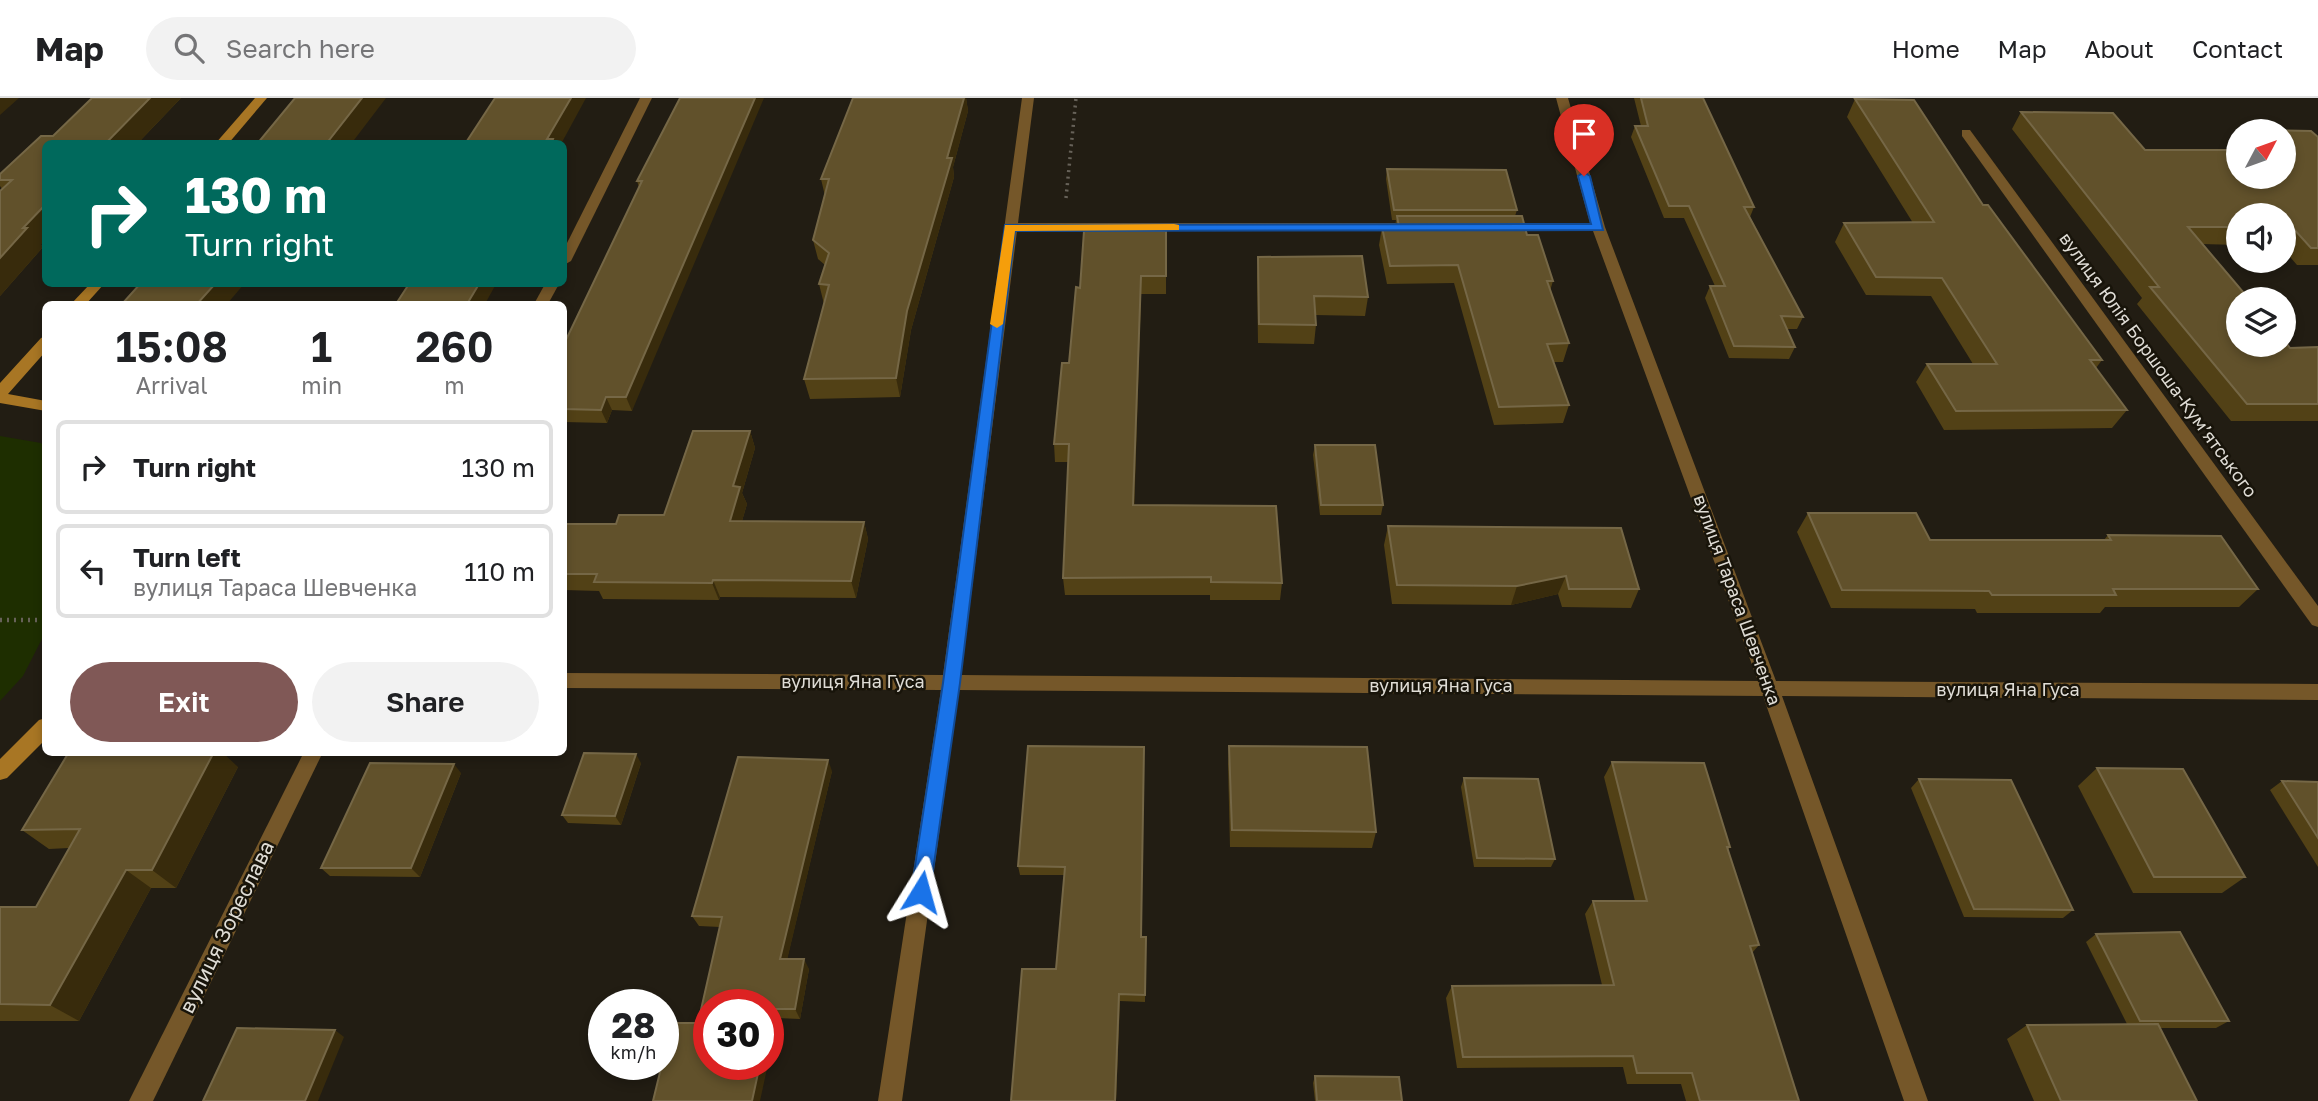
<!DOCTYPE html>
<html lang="en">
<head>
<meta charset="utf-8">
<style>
	body { margin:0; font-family:"Golos Text",sans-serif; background:#f2f2f2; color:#202124; height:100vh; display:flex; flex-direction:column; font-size:26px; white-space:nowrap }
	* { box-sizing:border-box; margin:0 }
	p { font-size:23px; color:#757577 }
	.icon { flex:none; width:38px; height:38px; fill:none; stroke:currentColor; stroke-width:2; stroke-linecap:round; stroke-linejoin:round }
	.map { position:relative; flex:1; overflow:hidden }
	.side { position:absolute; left:42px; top:203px; width:525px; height:455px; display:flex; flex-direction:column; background:#fff; border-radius:10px; box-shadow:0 4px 10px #0003 }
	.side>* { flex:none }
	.hud { position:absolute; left:42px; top:42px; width:525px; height:147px; border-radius:10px; box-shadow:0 4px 10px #0003; background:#00695c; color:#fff; overflow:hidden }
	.needle { width:46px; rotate:49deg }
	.buttons { position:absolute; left:2226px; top:21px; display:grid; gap:14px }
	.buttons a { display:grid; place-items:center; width:70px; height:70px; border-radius:50%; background:#fff; box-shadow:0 4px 10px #0003; font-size:35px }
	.speed { position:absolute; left:588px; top:891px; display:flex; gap:14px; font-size:35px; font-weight:700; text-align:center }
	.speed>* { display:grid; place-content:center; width:91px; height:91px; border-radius:50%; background:#fff; box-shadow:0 4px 10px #0003; line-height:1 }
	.speed small { font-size:18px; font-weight:400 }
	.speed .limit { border:10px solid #d22; background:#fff; color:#111 }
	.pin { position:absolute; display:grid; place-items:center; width:60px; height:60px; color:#fff; margin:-72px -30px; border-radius:50% 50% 50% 0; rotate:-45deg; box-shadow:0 0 7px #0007 }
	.pin .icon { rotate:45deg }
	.me { position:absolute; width:77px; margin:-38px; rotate:8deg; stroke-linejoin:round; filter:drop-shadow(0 0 5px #0008) }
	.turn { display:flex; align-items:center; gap:24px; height:147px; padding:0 28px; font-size:32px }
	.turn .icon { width:91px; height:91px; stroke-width:2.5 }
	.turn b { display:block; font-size:49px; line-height:60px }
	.eta { display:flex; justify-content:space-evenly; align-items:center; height:119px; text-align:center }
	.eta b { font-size:42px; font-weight:600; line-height:49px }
	.action { display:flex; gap:14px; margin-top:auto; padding:14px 28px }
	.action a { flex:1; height:80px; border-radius:42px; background:#805856; color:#fff; font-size:28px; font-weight:600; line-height:80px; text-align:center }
	.action a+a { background:#f2f2f2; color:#202124 }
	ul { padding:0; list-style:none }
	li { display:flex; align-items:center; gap:21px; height:94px; margin:0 14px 10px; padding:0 14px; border:4px solid #e0e0e0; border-radius:10px }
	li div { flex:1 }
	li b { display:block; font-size:26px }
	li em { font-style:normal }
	header { display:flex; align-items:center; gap:42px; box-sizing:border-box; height:98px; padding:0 35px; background:#fff; border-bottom:2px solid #e0e0e0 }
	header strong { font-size:33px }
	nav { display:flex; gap:38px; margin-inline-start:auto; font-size:24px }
	.search { width:490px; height:63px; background:#f2f2f2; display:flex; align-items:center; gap:18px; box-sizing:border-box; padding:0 24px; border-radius:38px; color:#757577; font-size:26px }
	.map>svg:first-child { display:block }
	.green { fill:#1e2e00 }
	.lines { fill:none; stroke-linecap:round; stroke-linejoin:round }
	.path-far1 { stroke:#676259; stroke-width:3.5; stroke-dasharray:2 4.5; stroke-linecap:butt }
	.path { stroke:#676259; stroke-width:4.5; stroke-dasharray:2 5; stroke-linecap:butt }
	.street { fill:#755729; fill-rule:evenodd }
	.secondary { fill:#a87624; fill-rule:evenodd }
	.wall { fill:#524116 }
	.shaded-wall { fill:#382b0c }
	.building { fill:#61512b; stroke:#756746; stroke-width:2 }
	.route { fill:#1a73e8; stroke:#114b97; stroke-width:2 }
	.slow { fill:#f59e0b }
	.labels { text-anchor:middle; stroke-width:5; stroke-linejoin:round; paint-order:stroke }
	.street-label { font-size:18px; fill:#dfdcd5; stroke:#18140a }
	.near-street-label { font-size:21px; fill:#dfdcd5; stroke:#18140a }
</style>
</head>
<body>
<header>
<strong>Map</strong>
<div class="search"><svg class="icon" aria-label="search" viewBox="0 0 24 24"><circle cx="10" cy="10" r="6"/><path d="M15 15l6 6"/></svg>Search here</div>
<nav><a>Home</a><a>Map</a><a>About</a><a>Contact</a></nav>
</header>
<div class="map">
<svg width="2318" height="1003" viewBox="0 0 2318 1003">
	<rect width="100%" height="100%" fill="#221d13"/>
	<polygon class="green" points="0,338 41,345 46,351 45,535 23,578 0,603"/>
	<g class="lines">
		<polyline class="path-far1" points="1066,100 1076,0"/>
		<polyline class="path" points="0,522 46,522"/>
		<g class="street">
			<polygon points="640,0 652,0 571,163 564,167 564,151"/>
			<polygon points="1022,0 1034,0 1018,125 1404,125 1411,129 1404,133 1017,133 961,577 1758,583 1593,133 1502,133 1495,129 1502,125 1590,125 1556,0 1568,0 1605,129 1776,583 2318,586 2318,602 1782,598 1928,1003 1904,1003 1763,598 959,592 902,1003 878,1003 941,592 564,590 564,575 943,577"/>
			<polygon points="1962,32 1970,32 2318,508 2318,529 2312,527 1962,38"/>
			<polygon points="545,186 559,186 548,206 534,206"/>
			<polygon points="304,654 323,654 153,1003 129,1003"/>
		</g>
		<g class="secondary">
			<polygon points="255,0 267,0 228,46 215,46"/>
			<polygon points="90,186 104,186 86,206 71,206"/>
			<polygon points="46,238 46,253 8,296 46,303 46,313 0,305 0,285 41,240"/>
			<polygon points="46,620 46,641 7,680 0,682 0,661 39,622"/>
		</g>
	</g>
	<g class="wall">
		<polygon points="181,0 137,46 46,46 41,147 43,149 0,198 2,91 0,88 0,76 53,38"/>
		<polygon points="680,0 632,313 612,312 607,325 564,324 564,246 639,89 637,83"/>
		<polygon points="853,0 966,0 968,13 953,69 954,79 911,232 900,299 810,301 804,281 824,206 819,186 825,167 818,161 813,142 825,98 821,81"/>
		<polygon points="1634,0 1703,0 1754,109 1750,119 1803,219 1797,231 1787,231 1795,249 1789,261 1729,260 1705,200 1710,188 1715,188 1684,120 1664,120 1631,39 1635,28 1641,28"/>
		<polygon points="1855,1 1983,107 2102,262 2096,270 2127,312 2112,330 1944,332 1916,284 1927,266 1973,266 1931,198 1866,197 1835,144 1844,125 1913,125 1847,19"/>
		<polygon points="2021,14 2113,15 2145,52 2238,52 2238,79 2284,79 2284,33 2248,33 2249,32 2311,33 2318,39 2318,167 2297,167 2284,152 2284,117 2238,117 2238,147 2202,146 2249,201 2238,201 2238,247 2284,247 2284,242 2290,250 2318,249 2318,323 2231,323 2137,206 2142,200 2012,31"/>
		<polygon points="1387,71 1517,112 1515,118 1553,183 1550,193 1569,245 1563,264 1553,264 1569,307 1563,325 1494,327 1454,185 1387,186 1379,147 1382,129 1395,129 1396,122 1392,122 1386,81"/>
		<polygon points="1166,133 1166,196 1141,196 1134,407 1282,485 1280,502 1210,502 1210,497 1065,497 1063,480 1068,364 1055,364 1054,346 1069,265 1080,190"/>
		<polygon points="1258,159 1368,199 1365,218 1315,217 1316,227 1314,246 1258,245 1257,178"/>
		<polygon points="750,333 755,350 742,395 747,406 742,423 864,424 868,441 856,500 720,499 719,502 603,501 599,493 564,492 564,426 616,426 664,417"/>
		<polygon points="1315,347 1383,407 1381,417 1320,417 1313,357"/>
		<polygon points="1808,415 1930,442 2104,442 2108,437 2258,491 2239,509 2105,509 2100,515 1977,515 1975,511 1831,510 1797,434"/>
		<polygon points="1388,428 1639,491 1631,510 1562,509 1558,496 1511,507 1392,506 1384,447"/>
		<polygon points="1028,648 1141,839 1146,839 1145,904 1120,903 1116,1003 1011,1003 1056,871 1064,777 1020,777 1018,768"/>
		<polygon points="1229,648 1376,734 1372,750 1230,749 1228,666"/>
		<polygon points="1612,664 1730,749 1728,752 1759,847 1752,855 1799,1003 1686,1003 1681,986 1627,986 1623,969 1457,970 1446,900 1452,888 1602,887 1585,816 1593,803 1635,803 1604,679"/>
		<polygon points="641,665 621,727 568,725 562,717"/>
		<polygon points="238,669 176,790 151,790 79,923 0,923 0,809 36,809 69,750 49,751 22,732"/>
		<polygon points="2097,670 2245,779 2222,795 2133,795 2078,688"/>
		<polygon points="832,673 787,861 809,871 800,921 777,920 698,925 720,829 699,828 692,818"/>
		<polygon points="461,675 420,779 330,778 321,770"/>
		<polygon points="1464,680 1555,761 1551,769 1474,769 1461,689"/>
		<polygon points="1919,681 2073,812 2063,820 1964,819 1911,690"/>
		<polygon points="2282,683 2318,684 2318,769 2270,692"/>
		<polygon points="2096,836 2229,923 2216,930 2160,930 2197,1003 2034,1003 2007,941 2027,927 2127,926 2086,844"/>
		<polygon points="1315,978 1402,1003 1315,1003 1313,985"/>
	</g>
	<g class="shaded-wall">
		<polygon points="0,0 19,0 0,17"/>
		<polygon points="150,0 181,0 137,46 105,46"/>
		<polygon points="362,0 386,0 351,46 326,46"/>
		<polygon points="571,0 586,0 561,46 549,46 547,41"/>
		<polygon points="755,0 764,0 632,313 626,299"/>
		<polygon points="964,0 966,0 968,13 953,69 954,79 911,232 900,299 896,280 907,213"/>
		<polygon points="46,106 46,141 41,147 43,149 0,198 0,160 23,130"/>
		<polygon points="1141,178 1141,196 1134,424 1133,407"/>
		<polygon points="215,186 244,186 227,206 197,206"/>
		<polygon points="479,186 496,186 485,206 467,206"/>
		<polygon points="606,299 612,312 607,325 601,312"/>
		<polygon points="750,333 755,350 742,395 747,406 737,440 730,423 733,388"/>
		<polygon points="864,424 868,441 856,500 851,483"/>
		<polygon points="1566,478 1558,496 1511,507 1517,488"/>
		<polygon points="713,482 720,499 719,502 712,485"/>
		<polygon points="214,654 222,654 238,669 176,790 152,772"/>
		<polygon points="636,656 641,665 621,727 615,718"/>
		<polygon points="828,662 832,673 785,871 780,861"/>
		<polygon points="454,666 461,675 420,779 411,770"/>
		<polygon points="126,772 151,790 79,923 50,907"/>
		<polygon points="804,861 809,871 800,921 795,911"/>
		<polygon points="1119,896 1116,1003 1115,1003"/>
		<polygon points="771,911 777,920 768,964 768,926"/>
		<polygon points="335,932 344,939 318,1003 305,1003"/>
		<polygon points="760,966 768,966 760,1003 752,1003"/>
	</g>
	<g class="building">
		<polygon points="92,0 150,0 105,46 46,46 46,106 23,130 27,130 0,160 0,93 12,82 0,82 0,76 41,38 53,38"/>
		<polygon points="295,0 362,0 326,46 257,46"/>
		<polygon points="495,0 571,0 547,41 553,41 551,46 465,46"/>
		<polygon points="680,0 755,0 626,299 606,299 601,312 564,311 564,246 642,83 637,83"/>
		<polygon points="853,0 964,0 947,60 952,60 907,213 896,280 804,281 829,187 819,186 829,155 813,142 829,81 821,81"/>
		<polygon points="1641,0 1703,0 1754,109 1744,109 1803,219 1781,218 1795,249 1734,248 1710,188 1725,188 1689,108 1669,108 1635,28 1648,28"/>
		<polygon points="1855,1 1914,2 1983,107 1988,107 2102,262 2090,262 2127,312 1956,313 1927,266 1997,266 1942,180 1876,179 1844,125 1934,124"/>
		<polygon points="2021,14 2113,15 2145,52 2238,52 2238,79 2284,79 2284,33 2249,32 2311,33 2318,39 2318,150 2311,150 2293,130 2284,130 2284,117 2238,117 2238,129 2188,129 2249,201 2238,201 2238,247 2284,247 2284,242 2290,250 2318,249 2318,306 2247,306 2150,189 2159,189"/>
		<polygon points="1387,71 1506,72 1517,112 1394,112"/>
		<polygon points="1397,118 1522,118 1527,137 1538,137 1553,183 1547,183 1569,245 1547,246 1569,307 1499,309 1458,167 1390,168 1382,129 1399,129"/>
		<polygon points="1084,133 1166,133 1166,178 1141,178 1133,407 1276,408 1282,485 1211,484 1211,479 1063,480 1069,346 1054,346 1062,265 1069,265 1076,189 1080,190"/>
		<polygon points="1362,158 1368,199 1314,198 1316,227 1259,226 1258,159"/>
		<polygon points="140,186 215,186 197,206 122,206"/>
		<polygon points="409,186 479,186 467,206 396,206"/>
		<polygon points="693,333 750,333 733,388 740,389 730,423 864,424 851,483 713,482 712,485 594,484 597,476 564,476 564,426 616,426 619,417 664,417"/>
		<polygon points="1315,347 1375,347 1383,407 1321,407"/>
		<polygon points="1808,415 1916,415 1930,442 2111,442 2108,437 2221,438 2258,491 2113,491 2116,497 1992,497 1989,493 1842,492"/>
		<polygon points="1388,428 1621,430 1639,491 1569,491 1566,478 1517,488 1397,487"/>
		<polygon points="1028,648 1144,649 1141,839 1146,839 1145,897 1119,896 1115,1003 1011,1003 1022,871 1056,871 1065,769 1018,768"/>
		<polygon points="1229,648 1367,649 1376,734 1232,732"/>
		<polygon points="69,654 214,654 152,772 126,772 50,907 0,906 0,809 36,809 80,731 22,732"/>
		<polygon points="584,655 636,656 615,718 562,717"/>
		<polygon points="738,659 828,662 780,861 804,861 795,911 771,911 768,926 768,906 709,906 709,966 760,966 752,1003 653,1003 662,966 663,966 663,961 672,925 698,925 722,819 692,818"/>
		<polygon points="1612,664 1704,665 1730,749 1727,749 1759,847 1750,848 1799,1003 1700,1003 1692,975 1637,975 1633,958 1463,959 1452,888 1614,887 1593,803 1647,803"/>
		<polygon points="370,665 454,666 411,770 321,770"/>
		<polygon points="2097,670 2183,671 2245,779 2154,779"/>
		<polygon points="1464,680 1538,681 1555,761 1477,760"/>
		<polygon points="1919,681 2011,682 2073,812 1974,811"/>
		<polygon points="2282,683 2318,684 2318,740"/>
		<polygon points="2180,834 2229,923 2140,923 2096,836"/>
		<polygon points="2158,926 2197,1003 2061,1003 2027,927"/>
		<polygon points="237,930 335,932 305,1003 203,1003"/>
		<polygon points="1315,978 1399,979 1402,1003 1317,1003"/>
	</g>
	<polygon class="route" points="1584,74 1590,78 1603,132 1015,133 960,585 930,794 927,800 921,803 914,800 911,794 943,585 1005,127 1591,126 1578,78"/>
	<polygon class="slow" points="1174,126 1179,127 1179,132 1015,133 1003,226 997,230 990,226 1005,127"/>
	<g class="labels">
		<g class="street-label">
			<text transform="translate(2158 267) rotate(54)" y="6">вулиця Юлія Боршоша-Кумʼятського</text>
			<text transform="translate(1737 502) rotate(70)" y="6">вулиця Тараса Шевченка</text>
			<text x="853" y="590">вулиця Яна Гуса</text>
			<text x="1441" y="594">вулиця Яна Гуса</text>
			<text x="2008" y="598">вулиця Яна Гуса</text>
		</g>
		<g class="near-street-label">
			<text transform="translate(227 829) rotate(-64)" y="7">вулиця Зореслава</text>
		</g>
	</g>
</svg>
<div class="buttons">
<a><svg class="needle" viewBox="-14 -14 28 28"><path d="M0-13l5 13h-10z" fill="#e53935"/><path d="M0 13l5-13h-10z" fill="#757577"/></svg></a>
<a><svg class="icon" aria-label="sound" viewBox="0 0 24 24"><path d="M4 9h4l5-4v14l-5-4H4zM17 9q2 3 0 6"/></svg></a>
<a><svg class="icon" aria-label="layers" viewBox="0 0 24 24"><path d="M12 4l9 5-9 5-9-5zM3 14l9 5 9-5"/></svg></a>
</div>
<div class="speed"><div>28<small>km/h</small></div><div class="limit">30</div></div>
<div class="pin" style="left:1584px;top:78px;background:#d93025"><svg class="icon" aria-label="arrive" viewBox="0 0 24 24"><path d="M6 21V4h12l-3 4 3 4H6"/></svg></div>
<svg class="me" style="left:921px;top:794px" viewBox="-20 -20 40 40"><path d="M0-17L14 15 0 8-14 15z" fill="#1a73e8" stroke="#fff" stroke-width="4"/></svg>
<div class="hud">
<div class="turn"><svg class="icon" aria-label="right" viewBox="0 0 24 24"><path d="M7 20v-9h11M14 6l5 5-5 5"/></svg><div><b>130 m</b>Turn right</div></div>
</div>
<section class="side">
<div class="eta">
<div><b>15:08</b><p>Arrival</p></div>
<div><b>1</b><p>min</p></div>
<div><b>260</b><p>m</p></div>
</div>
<ul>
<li><svg class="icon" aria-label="right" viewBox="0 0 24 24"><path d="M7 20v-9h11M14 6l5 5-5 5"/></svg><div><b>Turn right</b></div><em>130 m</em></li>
<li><svg class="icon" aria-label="left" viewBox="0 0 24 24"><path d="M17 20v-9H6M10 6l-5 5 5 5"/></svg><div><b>Turn left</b><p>вулиця Тараса Шевченка</p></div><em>110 m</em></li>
</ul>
<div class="action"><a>Exit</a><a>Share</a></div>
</section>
</div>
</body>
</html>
